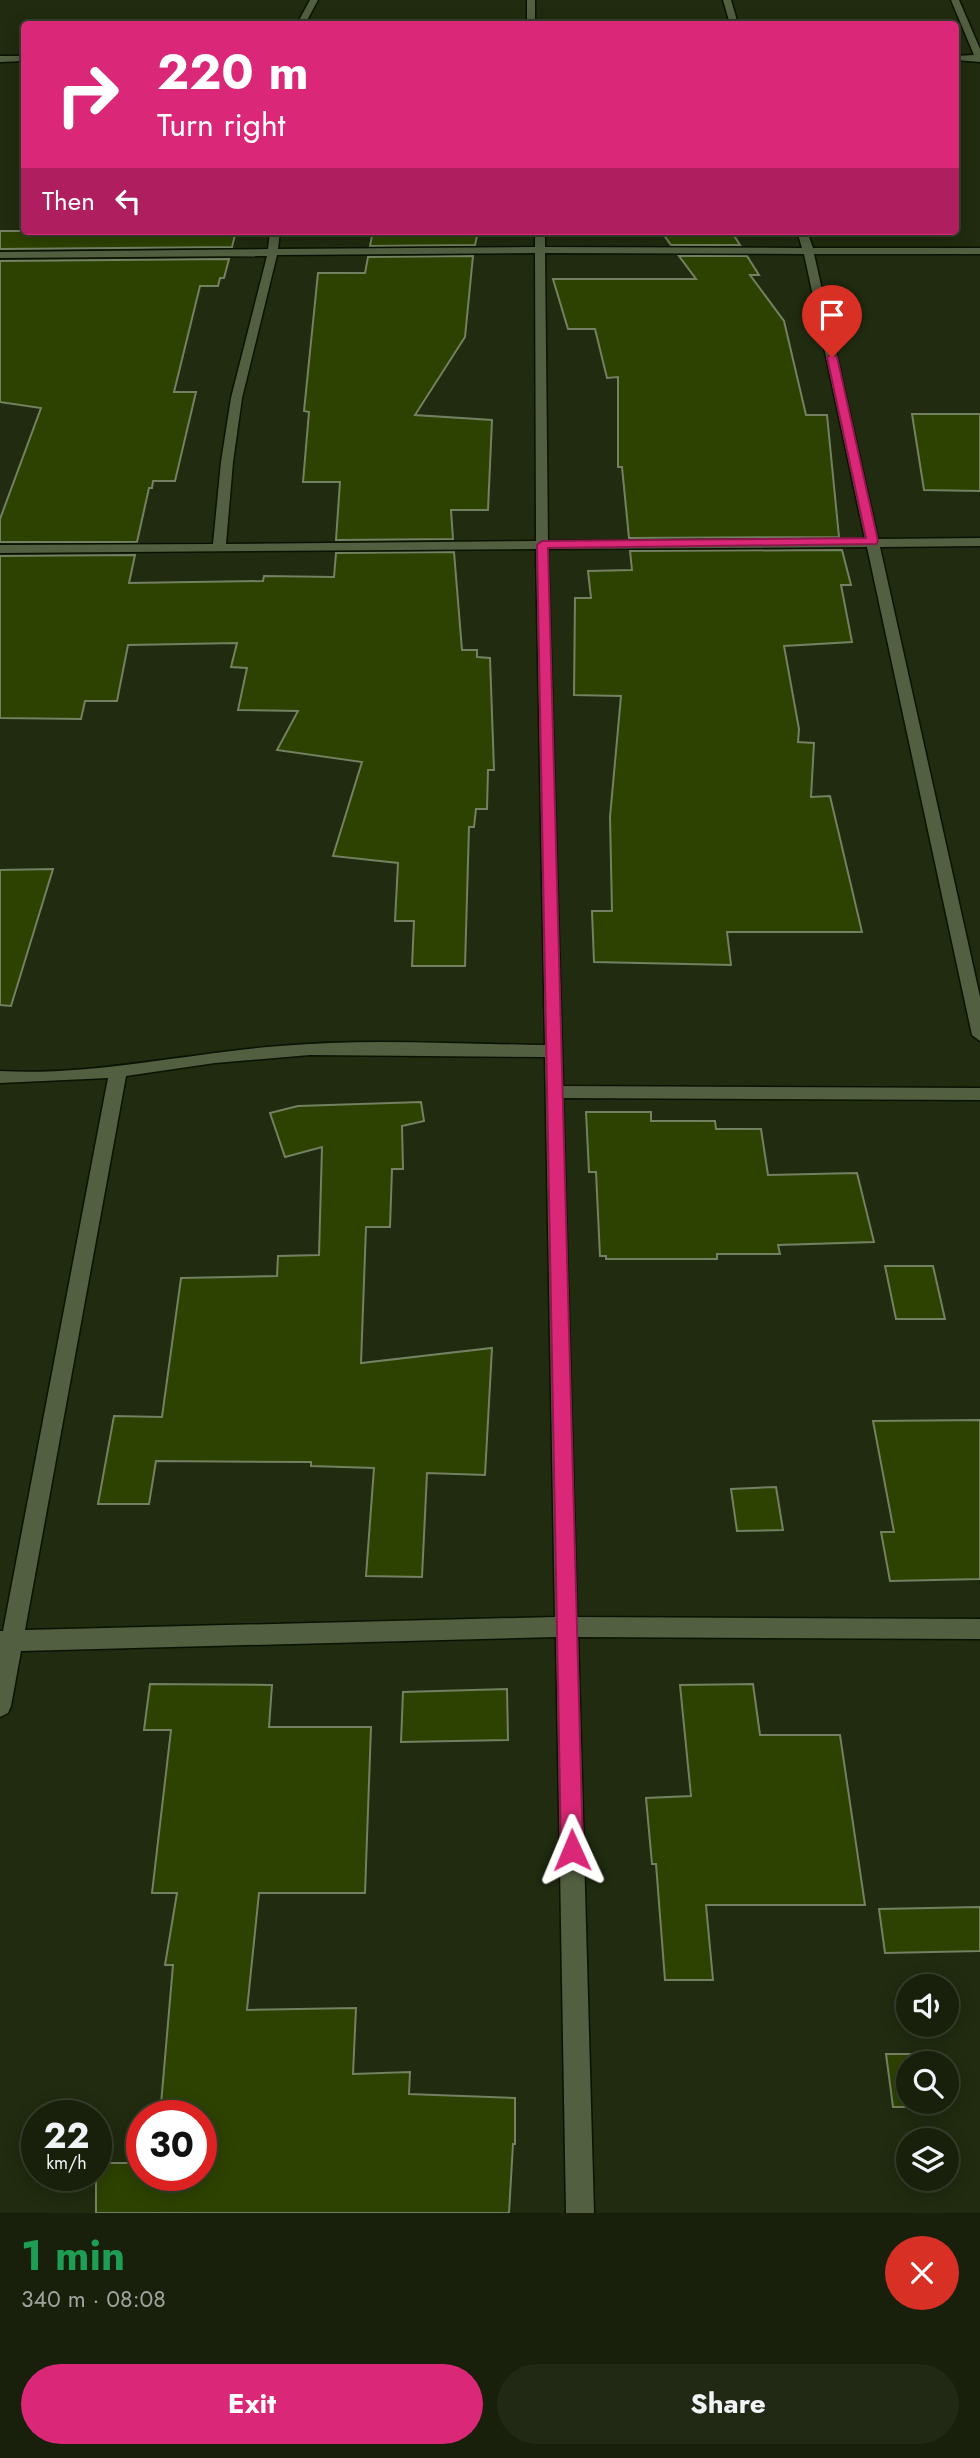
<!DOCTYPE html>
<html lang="en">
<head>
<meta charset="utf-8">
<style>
	body { margin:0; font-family:Jost,sans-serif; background:#212814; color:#f1f3f6; height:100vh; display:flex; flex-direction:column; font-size:26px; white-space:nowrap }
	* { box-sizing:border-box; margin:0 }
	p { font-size:23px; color:#9fa39d }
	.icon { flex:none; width:38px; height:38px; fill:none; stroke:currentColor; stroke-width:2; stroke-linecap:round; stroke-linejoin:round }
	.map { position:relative; height:2213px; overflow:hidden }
	.sheet { display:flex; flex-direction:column; background:#18200b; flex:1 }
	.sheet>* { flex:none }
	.guide { position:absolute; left:21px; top:21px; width:938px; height:214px; border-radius:7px; box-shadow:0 4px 18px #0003,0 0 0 2px #363e2c; background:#db2777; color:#fff; overflow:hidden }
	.controls { position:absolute; left:896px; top:1974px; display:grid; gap:14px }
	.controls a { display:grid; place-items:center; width:63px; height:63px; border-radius:50%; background:#18200b; box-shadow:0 4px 18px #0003,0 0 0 2px #363e2c; font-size:35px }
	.speed { position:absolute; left:21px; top:2100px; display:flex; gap:14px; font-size:35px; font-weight:700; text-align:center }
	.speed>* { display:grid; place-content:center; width:91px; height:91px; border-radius:50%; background:#18200b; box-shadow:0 4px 18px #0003,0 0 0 2px #363e2c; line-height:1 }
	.speed small { font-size:18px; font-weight:400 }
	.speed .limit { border:10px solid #d22; background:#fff; color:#111 }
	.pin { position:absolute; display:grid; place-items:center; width:60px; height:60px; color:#fff; margin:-72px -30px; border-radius:50% 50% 50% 0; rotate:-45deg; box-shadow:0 0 7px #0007 }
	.pin .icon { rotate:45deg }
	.me { position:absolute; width:77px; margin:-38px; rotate:359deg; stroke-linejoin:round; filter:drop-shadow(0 0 5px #0008) }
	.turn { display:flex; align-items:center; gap:24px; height:147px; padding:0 21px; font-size:32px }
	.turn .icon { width:91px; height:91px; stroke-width:2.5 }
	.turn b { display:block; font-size:49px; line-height:60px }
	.then { display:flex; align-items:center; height:66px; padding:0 21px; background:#0003; gap:14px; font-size:26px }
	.round { display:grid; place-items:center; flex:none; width:74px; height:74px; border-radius:37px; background:#212814 }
	.summary { display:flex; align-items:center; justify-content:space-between; height:119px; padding:0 21px }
	h1 { font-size:42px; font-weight:700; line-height:52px; color:#1e9e55 }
	.action { display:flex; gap:14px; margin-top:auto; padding:14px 21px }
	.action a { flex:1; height:80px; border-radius:42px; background:#db2777; color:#fff; font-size:28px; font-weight:700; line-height:80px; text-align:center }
	.action a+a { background:#212814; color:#f1f3f6 }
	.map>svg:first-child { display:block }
	.building { fill:#2d4200; stroke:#738061; stroke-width:2 }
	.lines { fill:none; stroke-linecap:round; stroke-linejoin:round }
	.street-casing { stroke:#0a1300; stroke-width:3 }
	.street { fill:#525f41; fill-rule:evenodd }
	.route { fill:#db2777; stroke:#8e194d; stroke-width:2 }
</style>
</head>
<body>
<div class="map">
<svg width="980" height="2213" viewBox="0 0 980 2213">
	<rect width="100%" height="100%" fill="#202b0f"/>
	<g class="building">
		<polygon points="0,231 236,231 232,247 0,249"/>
		<polygon points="373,231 478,231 475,245 370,246"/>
		<polygon points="661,231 731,231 740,245 671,245"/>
		<polygon points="473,256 465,337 415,415 492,420 488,510 451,510 453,539 336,540 340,482 303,482 309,412 304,411 318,273 365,273 368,257"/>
		<polygon points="679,256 747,256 759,275 750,275 784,321 806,415 827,415 839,537 629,538 622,467 618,467 618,377 607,378 595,329 568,329 553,279 696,279"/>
		<polygon points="229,259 224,278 220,278 218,286 200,286 174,392 196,392 175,481 153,481 152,488 149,488 137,542 0,542 0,519 41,408 0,402 0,261"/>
		<polygon points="912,414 980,414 980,491 924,490"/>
		<polygon points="842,550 851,585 841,585 852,642 784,646 799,729 798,742 814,743 811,797 830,796 862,932 727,932 731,965 594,962 592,911 612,911 610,817 621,696 574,695 575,598 591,598 588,571 632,570 630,551"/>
		<polygon points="454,552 462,650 477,650 477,657 490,658 494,770 488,770 487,809 476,809 474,827 469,827 465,966 412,966 414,921 395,921 398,863 333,856 362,762 277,750 298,711 238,710 247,668 231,667 237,643 128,645 117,701 85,701 81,719 0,718 0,556 135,555 129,583 263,581 264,576 334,577 336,553"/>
		<polygon points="53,869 11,1006 0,1005 0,870"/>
		<polygon points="421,1102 424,1121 402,1126 403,1169 392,1169 390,1227 366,1227 361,1363 492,1348 485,1475 427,1473 422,1577 366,1576 374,1468 311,1466 311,1462 156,1461 149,1504 98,1504 114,1416 162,1417 181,1278 277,1276 278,1256 319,1255 322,1147 285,1157 270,1113 298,1106"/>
		<polygon points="586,1112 651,1112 651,1121 715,1121 716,1129 761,1129 768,1175 857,1173 874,1242 778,1245 780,1254 717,1254 717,1259 606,1259 606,1256 600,1256 596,1172 589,1172"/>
		<polygon points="885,1266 933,1266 945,1319 896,1319"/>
		<polygon points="980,1420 980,1579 890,1581 881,1532 894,1532 873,1421"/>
		<polygon points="776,1487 783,1530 737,1531 731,1489"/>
		<polygon points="150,1684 272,1685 269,1727 371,1727 365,1893 259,1893 247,2010 356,2008 353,2074 410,2072 409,2094 515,2098 515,2144 513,2144 509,2213 96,2213 96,2163 142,2163 142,2175 201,2175 201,2116 160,2116 173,1965 165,1965 177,1893 152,1893 171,1730 144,1730"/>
		<polygon points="753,1684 760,1735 840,1735 865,1905 706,1905 713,1980 665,1980 656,1864 652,1864 646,1798 691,1796 680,1685"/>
		<polygon points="507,1689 508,1740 401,1742 403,1692"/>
		<polygon points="980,1907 980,1951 885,1953 879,1909"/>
		<polygon points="886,2054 938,2054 939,2063 908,2063 908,2102 945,2102 946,2107 893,2107"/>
	</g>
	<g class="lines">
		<g class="street-casing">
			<g id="street">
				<polygon points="310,0 318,0 305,24 297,24"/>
				<rect x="527" y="0" width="8" height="24"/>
				<polygon points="723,0 731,0 738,24 730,24"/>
				<polygon points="951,0 959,0 980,49 980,62 956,60 956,56 974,55"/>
				<polygon points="0,56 24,56 24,61 0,62"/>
				<path d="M270,231H280L278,249L535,247V231H545V247L802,248L797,231H807L813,248H980V254H814L878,539L980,538V546L880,547L980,997V1041L972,1035L867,547L548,549L563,1086L980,1088V1100L563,1098L577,1617L980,1619V1639L578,1637L594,2213H566L556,1637L21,1651L11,1706L8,1713L0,1717V1631H3L108,1078L0,1083V1071C93,1076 187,1053 280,1046C367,1038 457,1044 545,1045L536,549L0,553V545L213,544L221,462L231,398L267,256L0,258V252L268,249ZM535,253L536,541L226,544L233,462L242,398L277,255ZM545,253L804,254L865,539L548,541ZM310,1055L545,1057L555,1617L25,1630L126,1076L215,1063Z"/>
			</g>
		</g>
		<use href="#street" class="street"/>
	</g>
	<polygon class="route" points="832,354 837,357 878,541 876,544 548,548 583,1850 580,1858 572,1861 564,1858 561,1850 537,545 542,541 866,538 827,357"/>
</svg>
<div class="controls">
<a><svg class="icon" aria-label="sound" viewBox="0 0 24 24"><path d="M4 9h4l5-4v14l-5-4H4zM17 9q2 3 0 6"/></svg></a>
<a><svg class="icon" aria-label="search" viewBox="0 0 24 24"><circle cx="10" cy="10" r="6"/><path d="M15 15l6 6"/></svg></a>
<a><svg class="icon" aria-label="layers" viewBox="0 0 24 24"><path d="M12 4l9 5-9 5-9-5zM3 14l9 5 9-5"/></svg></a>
</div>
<div class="speed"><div>22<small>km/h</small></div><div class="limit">30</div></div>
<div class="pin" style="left:832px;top:357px;background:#d93025"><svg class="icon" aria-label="arrive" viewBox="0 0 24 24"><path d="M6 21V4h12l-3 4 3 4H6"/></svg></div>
<svg class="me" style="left:572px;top:1850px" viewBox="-20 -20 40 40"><path d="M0-17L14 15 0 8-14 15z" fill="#db2777" stroke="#fff" stroke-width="4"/></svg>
<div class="guide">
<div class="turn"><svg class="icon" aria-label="right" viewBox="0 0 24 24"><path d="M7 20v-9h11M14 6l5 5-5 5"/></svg><div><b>220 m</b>Turn right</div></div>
<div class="then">Then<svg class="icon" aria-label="left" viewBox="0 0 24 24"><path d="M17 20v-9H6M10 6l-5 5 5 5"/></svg></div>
</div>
</div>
<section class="sheet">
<div class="summary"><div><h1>1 min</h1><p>340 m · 08:08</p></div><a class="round" style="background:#d93025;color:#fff"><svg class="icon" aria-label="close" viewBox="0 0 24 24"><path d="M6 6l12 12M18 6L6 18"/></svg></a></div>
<div class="action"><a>Exit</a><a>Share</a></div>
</section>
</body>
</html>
